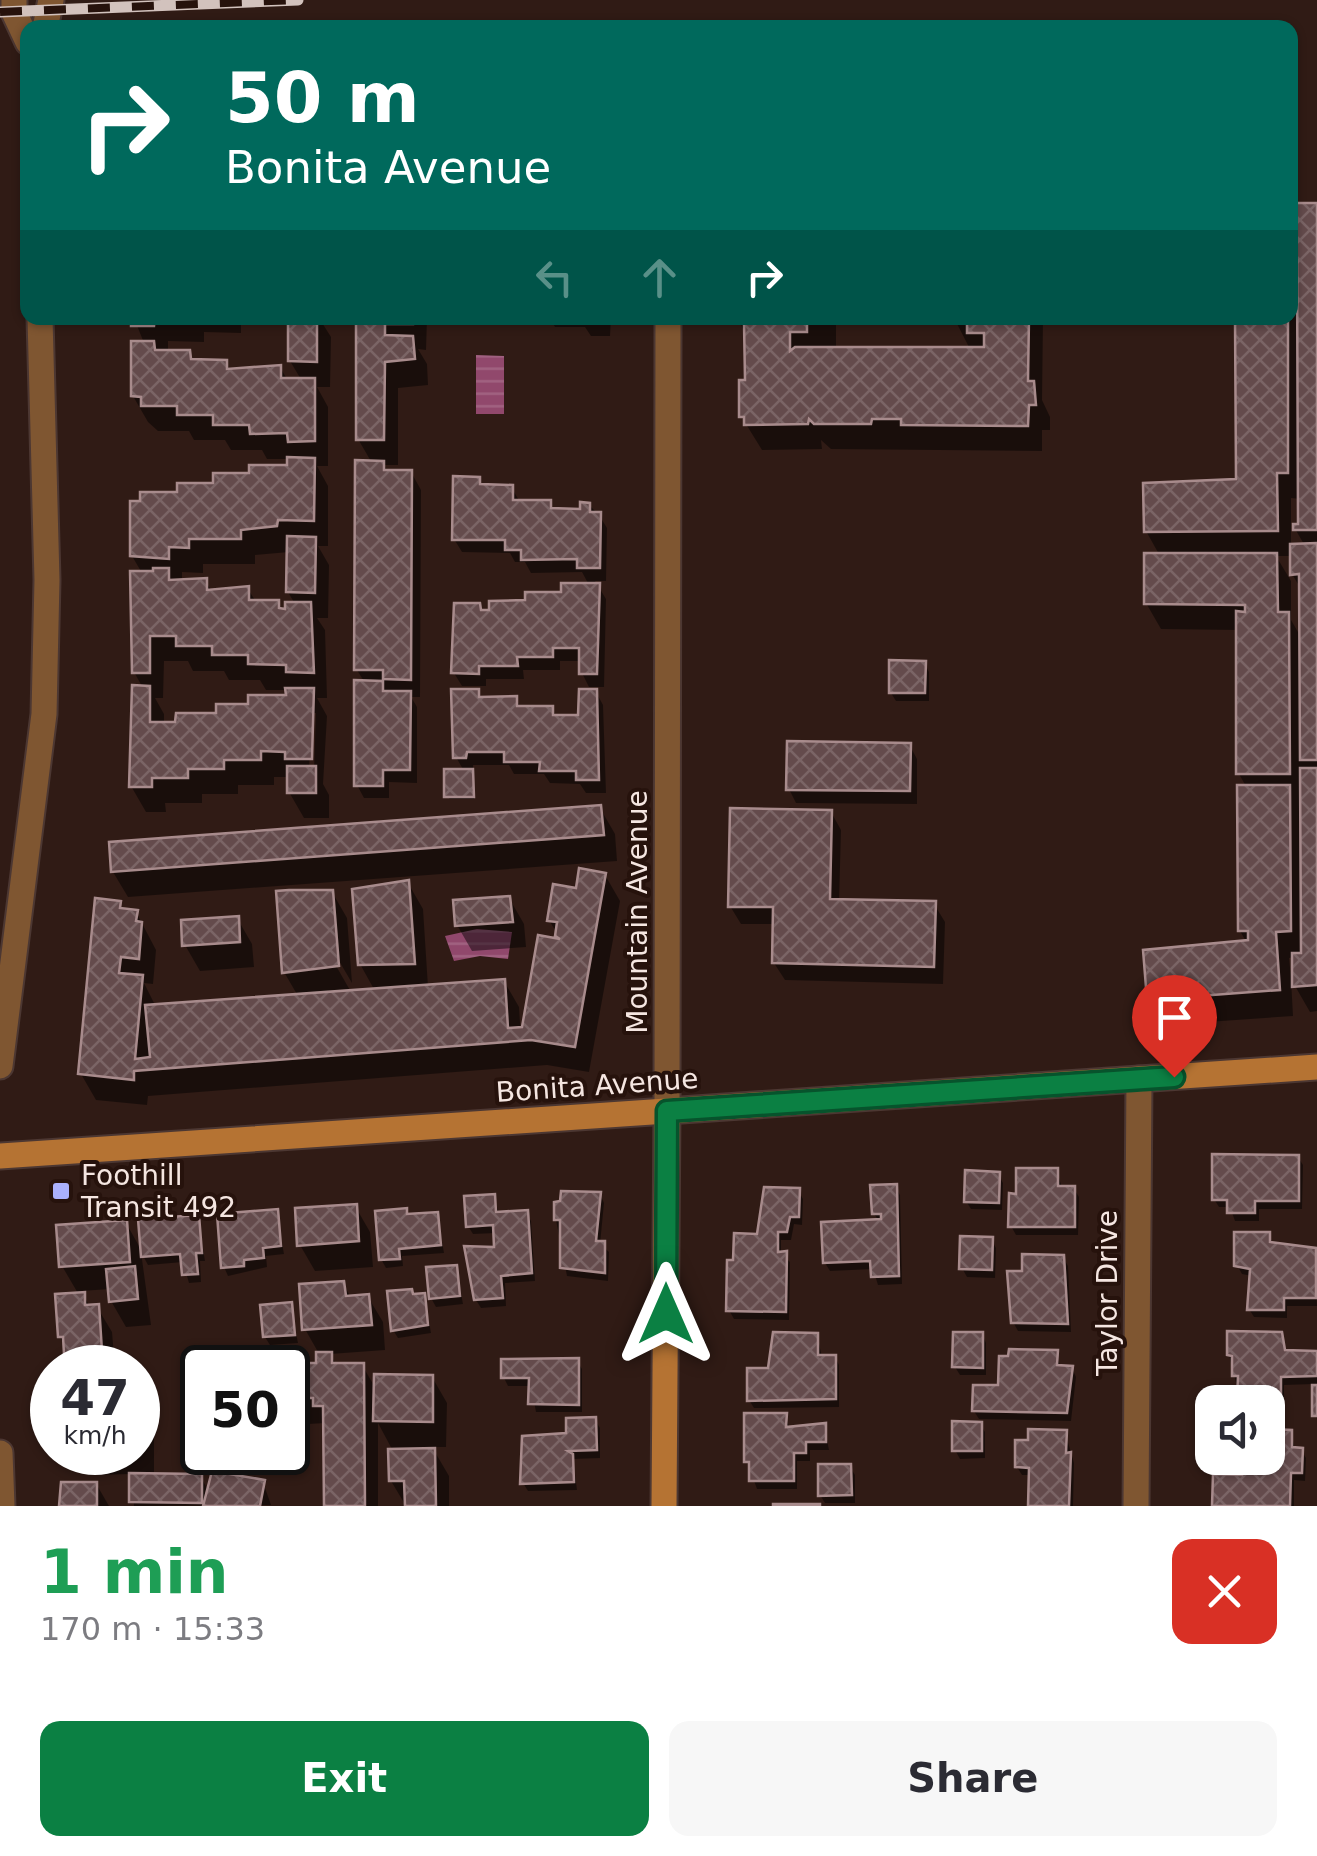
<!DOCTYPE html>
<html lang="en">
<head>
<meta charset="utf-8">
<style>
	body { margin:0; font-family:"DejaVu Sans",sans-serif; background:#f7f7f7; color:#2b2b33; height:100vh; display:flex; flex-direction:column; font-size:38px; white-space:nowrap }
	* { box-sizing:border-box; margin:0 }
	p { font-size:32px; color:#7c7c81 }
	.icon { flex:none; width:55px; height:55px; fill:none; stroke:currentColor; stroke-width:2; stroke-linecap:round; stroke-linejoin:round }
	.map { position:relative; height:1506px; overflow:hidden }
	.drawer { display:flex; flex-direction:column; background:#fff; flex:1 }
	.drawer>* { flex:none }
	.banner { position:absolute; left:20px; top:20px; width:1278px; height:305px; border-radius:20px; box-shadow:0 2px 8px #0004; background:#00695c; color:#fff; overflow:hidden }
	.tools { position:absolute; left:1195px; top:1385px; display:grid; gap:20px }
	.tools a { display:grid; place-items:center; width:90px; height:90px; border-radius:20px; background:#fff; box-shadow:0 2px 8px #0004; font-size:50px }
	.speed { position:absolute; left:30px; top:1345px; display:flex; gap:20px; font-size:50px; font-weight:700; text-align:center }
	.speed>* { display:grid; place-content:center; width:130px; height:130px; border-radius:50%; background:#fff; box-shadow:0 2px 8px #0004; line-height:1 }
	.speed small { font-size:25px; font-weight:400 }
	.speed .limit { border:5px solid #111; border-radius:15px; background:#fff; color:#111 }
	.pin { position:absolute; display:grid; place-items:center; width:85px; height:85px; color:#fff; margin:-102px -42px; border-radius:50% 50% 50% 0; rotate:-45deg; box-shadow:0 0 10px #0007 }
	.pin .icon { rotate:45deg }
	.me { position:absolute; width:110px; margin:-55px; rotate:0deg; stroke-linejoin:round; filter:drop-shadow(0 0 8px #0008) }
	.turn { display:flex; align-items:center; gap:35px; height:210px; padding:0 40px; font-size:45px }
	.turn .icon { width:130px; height:130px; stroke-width:2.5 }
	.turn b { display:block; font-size:70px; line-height:85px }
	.lanes { display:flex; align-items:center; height:95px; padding:0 40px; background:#0003; justify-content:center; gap:50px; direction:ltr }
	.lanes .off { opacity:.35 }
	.round { display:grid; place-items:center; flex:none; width:105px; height:105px; border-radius:20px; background:#f7f7f7 }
	.head { display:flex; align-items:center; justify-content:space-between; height:170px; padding:0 40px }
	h1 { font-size:60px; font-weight:600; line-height:75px; color:#1e9e55 }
	.button { display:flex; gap:20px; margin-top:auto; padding:20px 40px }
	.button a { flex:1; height:115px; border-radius:20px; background:#0b8043; color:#fff; font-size:40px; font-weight:600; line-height:115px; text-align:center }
	.button a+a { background:#f7f7f7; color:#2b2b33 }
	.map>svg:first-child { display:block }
	.water { fill:url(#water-rules) }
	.shadow { fill:#0007; fill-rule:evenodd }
	.building { fill:url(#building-cross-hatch); stroke:#a88b8c; stroke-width:2.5 }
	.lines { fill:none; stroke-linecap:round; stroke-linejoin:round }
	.street-casing { stroke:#4c3732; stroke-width:29 }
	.secondary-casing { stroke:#4c3732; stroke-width:29 }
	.street { stroke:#7f5631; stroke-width:25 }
	.secondary { stroke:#b57333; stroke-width:25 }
	.rail-casing { stroke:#d2c2bd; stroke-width:11 }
	.rail { stroke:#26120c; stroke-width:8; stroke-dasharray:22; stroke-linecap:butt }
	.route-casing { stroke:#07532c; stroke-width:25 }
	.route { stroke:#0b8043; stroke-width:18 }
	.poi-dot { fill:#aab0fc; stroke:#26120c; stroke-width:4 }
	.labels { text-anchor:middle; stroke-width:8; stroke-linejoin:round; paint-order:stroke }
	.street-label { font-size:28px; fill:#f5e6e1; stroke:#26120c }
	.poi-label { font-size:28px; fill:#f5e6e1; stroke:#26120c; text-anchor:start }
</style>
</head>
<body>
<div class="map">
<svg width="1317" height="1506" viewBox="0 0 1317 1506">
	<defs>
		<pattern id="water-rules" width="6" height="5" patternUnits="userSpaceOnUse" patternTransform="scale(2.5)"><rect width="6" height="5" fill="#91486c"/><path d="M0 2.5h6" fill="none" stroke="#a16281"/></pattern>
		<pattern id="building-cross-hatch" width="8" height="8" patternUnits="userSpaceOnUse" patternTransform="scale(2.5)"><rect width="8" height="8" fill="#644b4c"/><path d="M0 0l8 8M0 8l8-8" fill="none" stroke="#7b6566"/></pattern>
	</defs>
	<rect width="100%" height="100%" fill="#301b15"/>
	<g class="water">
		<polygon points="476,355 504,356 504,414 476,414"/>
		<polygon points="477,929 512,932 508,959 480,956 454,961 445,936"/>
	</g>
	<g class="shadow">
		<path d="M1317,205V1011L1310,1012L1291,979L1293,1016L1164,1025L1149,1000L1247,943L1240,931L1247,788L1239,774V630L1161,629L1146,603L1160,556L1146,531L1238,482L1237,318H1290V284L1300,301V275L1291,259ZM1291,498L1301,499V527H1294L1305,546H1291ZM1276,556H1292V574L1301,589L1302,639L1291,620V581ZM1294,957L1295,977H1291L1289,958Z"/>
		<path d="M134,318H277V324H241V333L204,332V342L168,341V353H189L194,362H225L231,371L280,367L288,381H302L290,361L291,318H319L331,337L330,387H317L328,407V466H317L328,486V546H318L329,565L328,618H317L325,630L327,698H317L327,716L323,784L329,795V818H304L289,792V777H274V785H238V794H202V803H165L166,812H146L131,786L143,688L134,672L142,573L132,556L179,495L289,467V459H267L262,450H231L225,440H194L189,431H158L148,422L133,396L144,343ZM289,552L288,592L295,604L283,611L277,602H256L248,589L212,592L205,580L182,582V572L203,573V564H255V555ZM164,661H188L193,671H224L229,680H260L266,690H288V698L164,725V714L155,698H163ZM311,713H316L314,771H309Z"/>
		<polygon points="359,318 427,318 426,350 418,349 427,364 428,385 398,388 398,465 384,465 388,472 411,472 421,490 420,697 411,697 417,707 417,783 389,782 389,798 364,798 357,785 365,683 357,670 372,463 358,439"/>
		<polygon points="527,318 611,318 610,336 591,336 585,327 555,327 550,318"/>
		<polygon points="738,318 836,318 836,349 970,349 954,318 1043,318 1042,400 1050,417 1050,430 1042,430 1042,451 831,449 821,440 822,449 762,450 741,416 748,382 747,338"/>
		<polygon points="479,479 483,487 511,487 520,502 550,503 554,511 582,511 589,505 599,515 607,528 606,581 595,581 606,599 604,687 589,687 582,673 581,661 560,661 560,670 523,670 524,679 486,679 486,686 462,686 454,673 479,606 483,613 491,613 589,585 582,572 531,573 525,562 515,562 510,553 462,552 454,539"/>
		<polygon points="924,663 929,672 929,701 896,701 891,693"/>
		<polygon points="478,691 482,699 516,699 521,708 551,708 557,717 581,718 596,692 603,705 606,793 586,793 580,784 550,783 544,774 514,774 509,765 473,765 474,799 449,799 464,771 456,757"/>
		<polygon points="910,746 917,759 917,804 796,803 789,789"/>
		<polygon points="600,808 615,834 617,861 128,897 113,872"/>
		<polygon points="831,812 841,830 839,902 934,904 945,922 943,984 785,980 774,963 775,924 741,924 730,906"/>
		<polygon points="605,875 620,901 589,1072 547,1065 148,1096 147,1105 96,1100 81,1074 119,903 124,911 136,912 156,950 153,984 144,983 156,1007 298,996 284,972 332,892 347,918 352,983 335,954 331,957 351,992 375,991 360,964 408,883 423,909 428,987 504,981 519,1007 521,1039 562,942 549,920 578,890"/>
		<polygon points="509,898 524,924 526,947 472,951 457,925"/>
		<polygon points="237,918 252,944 254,967 200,971 185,945"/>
		<polygon points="1298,1157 1303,1165 1302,1209 1259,1209 1259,1221 1235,1221 1230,1207 1219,1207 1214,1199"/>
		<polygon points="1057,1171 1062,1188 1074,1189 1079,1197 1078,1235 1016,1235 1011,1226 1019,1196"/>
		<polygon points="998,1174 1003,1183 1002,1210 971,1209 966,1201"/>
		<polygon points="895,1186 900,1195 902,1284 878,1285 873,1269 830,1271 825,1263 879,1221 874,1214"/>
		<polygon points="798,1190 803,1199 802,1225 794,1224 791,1240 781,1240 781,1254 790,1262 789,1320 734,1319 729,1310 736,1263"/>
		<polygon points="600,1194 604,1203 600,1244 609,1252 608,1281 567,1276 556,1220 563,1204"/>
		<polygon points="494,1196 499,1214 526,1212 531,1221 535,1281 505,1283 506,1306 481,1308 476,1300 497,1249 496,1233 473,1234 468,1226"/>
		<polygon points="355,1206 370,1232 373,1267 315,1271 300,1245"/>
		<polygon points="276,1212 284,1254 266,1256 267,1267 228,1276 224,1267"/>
		<polygon points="378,1213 437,1214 444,1253 402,1256 403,1266 386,1268 381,1259"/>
		<polygon points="198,1218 205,1261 200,1261 201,1282 189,1283 183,1262 148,1265 141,1252 151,1325 126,1327 111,1301 110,1289 81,1291 90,1307 97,1307 112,1332 115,1368 75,1368 60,1337 79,1295 62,1266 126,1223 143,1253"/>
		<polygon points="1268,1235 1273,1243 1314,1250 1317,1306 1287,1306 1287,1318 1254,1317 1249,1309 1252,1276 1242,1274 1237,1265"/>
		<polygon points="991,1239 996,1248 995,1278 967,1277 962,1268"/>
		<polygon points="1063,1257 1068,1266 1071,1332 1018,1331 1013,1322 1024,1274"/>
		<polygon points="456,1267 463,1304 436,1307 431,1298"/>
		<polygon points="343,1283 351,1298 368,1297 383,1322 385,1350 330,1354 337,1366 362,1365 376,1389 432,1377 447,1403 446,1447 432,1447 449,1476 449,1506 406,1506 391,1481 393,1451 378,1423 378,1506 326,1506 326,1423 308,1424 293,1398 318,1366 318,1352 305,1329"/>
		<polygon points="424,1296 431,1333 398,1338 393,1330 414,1297"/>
		<polygon points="290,1305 298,1343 270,1345 265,1337"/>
		<polygon points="982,1334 986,1343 986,1375 960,1375 955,1367"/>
		<polygon points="817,1335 822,1357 835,1357 839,1365 839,1407 754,1408 749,1400"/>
		<polygon points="1280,1335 1287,1352 1317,1354 1317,1420 1314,1384 1284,1385 1284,1407 1242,1402 1240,1398 1229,1355"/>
		<polygon points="1056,1353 1061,1368 1072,1368 1076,1377 1071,1421 979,1419 974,1411 1000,1387"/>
		<polygon points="577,1361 582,1369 582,1412 536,1412 531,1386 508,1386 504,1378"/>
		<polygon points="138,1378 154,1403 154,1476 200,1476 211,1495 263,1482 271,1505 134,1506 132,1474 90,1475 77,1452 138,1452"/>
		<polygon points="785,1415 790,1429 824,1425 829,1450 810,1450 810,1461 797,1461 797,1489 757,1489 747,1461"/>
		<polygon points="595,1420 600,1428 600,1458 573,1459 577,1490 528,1491 523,1483 569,1435"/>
		<polygon points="980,1424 985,1432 985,1458 960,1459 955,1450"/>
		<polygon points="1065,1432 1074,1463 1073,1506 1030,1506 1031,1475 1022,1475 1017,1467 1030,1443"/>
		<polygon points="1268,1432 1291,1432 1295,1450 1301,1450 1306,1458 1305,1481 1294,1480 1294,1506 1215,1506 1244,1478 1245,1458 1268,1458"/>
		<polygon points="850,1467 855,1475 855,1503 825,1503 820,1495"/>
		<polygon points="64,1485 98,1487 109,1506 64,1506"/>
	</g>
	<g class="building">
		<polygon points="1290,203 1317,203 1317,530 1293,530 1293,524 1298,524 1297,260 1290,260"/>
		<polygon points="131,318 155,318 154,326 131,326"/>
		<polygon points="288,318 317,318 317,362 288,361"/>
		<polygon points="356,318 413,318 413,324 385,324 385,335 413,336 415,359 385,362 384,440 356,440"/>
		<polygon points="735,318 823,318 823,322 807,322 807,332 790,332 790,351 795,347 984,347 984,333 967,333 967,321 951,321 951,318 1029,318 1028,381 1034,381 1036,405 1029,405 1028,426 901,425 901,419 872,419 871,424 814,424 809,419 808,424 744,425 744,417 739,417 739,380 745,380 744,323 735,323"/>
		<polygon points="1235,318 1288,318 1288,473 1277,473 1278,531 1144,532 1143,483 1236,479"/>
		<polygon points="131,341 154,341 155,350 190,350 191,359 227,360 227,369 281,365 281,378 315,378 315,441 288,442 287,433 250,434 249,425 213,425 213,415 177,415 177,406 141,406 141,397 131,396"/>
		<polygon points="287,457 315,458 314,521 278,520 277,526 241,530 241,539 189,539 189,548 169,547 169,559 130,556 130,501 140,501 140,492 177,492 177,483 213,483 213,473 249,473 249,465 287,465"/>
		<polygon points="355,460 384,461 384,470 412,470 411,680 383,679 383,670 354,670"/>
		<polygon points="453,476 480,477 480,484 513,485 513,500 551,500 551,508 580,509 580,502 590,503 590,512 601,512 600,568 577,568 577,559 521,560 521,550 505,550 505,540 452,540"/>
		<polygon points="287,536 316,537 315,593 286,592"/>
		<polygon points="1317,543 1317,760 1300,760 1299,574 1290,575 1290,544"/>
		<polygon points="1144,553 1277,553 1278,612 1289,612 1290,774 1236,774 1236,611 1245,612 1245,605 1144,604"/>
		<polygon points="153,568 169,568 169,580 207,578 207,590 249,586 249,600 279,600 279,608 285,609 285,602 311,602 314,673 286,672 286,665 248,664 248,655 212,655 212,646 176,646 176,636 150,636 150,673 132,673 130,571 153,571"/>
		<polygon points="561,583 600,583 597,674 579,674 579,648 553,648 553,657 517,657 518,666 479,666 479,674 451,673 454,603 480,603 481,610 489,610 489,601 525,600 525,592 561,592"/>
		<polygon points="889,660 926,661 925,693 889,693"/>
		<polygon points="354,680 383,681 383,691 411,691 410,770 383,770 383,786 354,786"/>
		<polygon points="132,685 150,686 150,722 175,722 176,713 216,713 216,704 248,704 248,695 286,695 285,688 314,688 312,759 285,759 285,752 261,751 261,760 224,760 224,769 188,769 188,778 152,778 152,787 129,787"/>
		<polygon points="451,689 479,689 479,697 517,696 517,706 553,706 553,715 578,715 579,689 597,689 599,780 576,780 576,771 539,771 540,762 504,762 504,752 467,752 466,758 453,758"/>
		<polygon points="787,741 911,743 910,791 786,790"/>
		<rect x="287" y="766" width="29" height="27"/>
		<polygon points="1300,768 1317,768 1317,985 1292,987 1292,953 1301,953"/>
		<polygon points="444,769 473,769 474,797 444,797"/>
		<polygon points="1237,785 1290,785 1291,931 1276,932 1280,990 1147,1000 1143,950 1248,940 1248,931 1238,931"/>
		<polygon points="601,805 604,835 111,872 109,842"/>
		<polygon points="730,808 832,810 830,899 936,901 934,967 772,963 773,907 728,907"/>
		<polygon points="579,868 606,873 575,1047 531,1040 134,1071 134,1080 78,1074 95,898 121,901 120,908 138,910 136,921 142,922 139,959 121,957 119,973 143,975 135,1059 150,1057 145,1005 505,979 508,1028 522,1027 538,935 560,939 555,936 557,922 547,921 553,884 576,888"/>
		<polygon points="409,880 415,964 358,965 352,889"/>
		<polygon points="289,890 333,890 339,966 282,973 276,891"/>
		<polygon points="510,896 513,922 455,926 453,900"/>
		<polygon points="239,916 240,942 182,946 181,920"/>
		<polygon points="1212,1154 1299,1155 1299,1201 1255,1201 1255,1213 1227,1213 1227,1200 1212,1200"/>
		<polygon points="1016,1168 1058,1168 1058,1186 1075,1186 1075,1227 1008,1227 1009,1193 1016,1194"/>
		<polygon points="965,1170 1000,1172 999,1203 964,1202"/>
		<polygon points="897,1184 899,1276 871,1277 870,1261 823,1263 821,1222 881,1219 881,1214 872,1214 870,1185"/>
		<polygon points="764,1187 800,1188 799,1217 790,1217 787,1232 778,1232 778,1252 787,1251 786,1312 726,1311 727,1260 733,1260 734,1233 757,1234"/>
		<polygon points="561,1191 601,1192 596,1241 605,1241 605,1273 560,1268 560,1220 554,1220 554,1202 560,1201"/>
		<polygon points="495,1194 496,1212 528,1210 532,1273 501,1276 503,1298 474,1300 464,1246 494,1247 493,1225 466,1227 464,1196"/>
		<polygon points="357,1204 359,1241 297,1246 295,1208"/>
		<polygon points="407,1208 407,1214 438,1212 441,1245 399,1249 400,1259 379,1260 375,1211"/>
		<polygon points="278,1209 281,1246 263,1248 264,1258 244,1260 244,1266 221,1268 217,1214"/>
		<polygon points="199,1215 202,1253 196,1253 198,1274 182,1275 180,1254 141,1257 138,1219"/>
		<polygon points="127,1220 130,1262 59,1267 56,1225"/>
		<polygon points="1234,1232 1270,1232 1270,1242 1316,1248 1316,1298 1284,1298 1284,1310 1247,1310 1250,1269 1234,1266"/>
		<polygon points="960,1236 993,1237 992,1270 959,1269"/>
		<polygon points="1022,1254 1064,1255 1068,1324 1011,1323 1007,1271 1022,1271"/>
		<polygon points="457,1265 460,1296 429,1299 426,1267"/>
		<polygon points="135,1266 138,1299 109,1302 106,1269"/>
		<polygon points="344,1281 346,1296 369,1294 372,1325 302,1330 299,1284"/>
		<polygon points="412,1289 413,1294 425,1293 428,1325 391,1331 387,1291"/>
		<polygon points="85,1292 85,1305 99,1304 102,1351 64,1354 63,1337 58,1337 55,1294"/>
		<polygon points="292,1302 295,1335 263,1337 260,1305"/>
		<polygon points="1227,1331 1282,1332 1285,1350 1317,1351 1317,1376 1281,1377 1281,1400 1237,1399 1238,1376 1232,1376 1232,1356 1227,1355"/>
		<polygon points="773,1332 818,1333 818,1355 836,1355 836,1399 747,1401 747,1368 768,1368"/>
		<polygon points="953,1332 983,1332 983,1368 952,1367"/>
		<polygon points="1009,1349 1058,1350 1057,1365 1073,1366 1067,1413 972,1411 973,1385 998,1385 999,1356 1008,1356"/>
		<polygon points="316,1352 332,1352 332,1363 364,1363 365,1506 324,1506 323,1406 313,1406 313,1398 291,1398 291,1363 316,1363"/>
		<polygon points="579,1358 579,1405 528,1404 529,1378 501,1378 501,1359"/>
		<rect x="216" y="1362" width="66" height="6"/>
		<polygon points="374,1374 433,1375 433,1422 373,1421"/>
		<polygon points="138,1375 141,1375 140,1449 138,1449"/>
		<rect x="1312" y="1385" width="5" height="31"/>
		<polygon points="744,1413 787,1413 786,1427 826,1423 826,1442 806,1442 806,1453 794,1453 794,1481 749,1481 749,1462 744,1462"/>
		<polygon points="596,1417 597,1450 568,1451 573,1454 574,1482 520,1484 522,1436 566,1433 566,1418"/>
		<polygon points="952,1421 982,1422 982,1451 952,1451"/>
		<polygon points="1028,1429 1067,1430 1066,1453 1071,1452 1069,1506 1028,1506 1029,1468 1015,1467 1015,1440 1028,1440"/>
		<polygon points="1268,1429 1292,1430 1292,1447 1303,1448 1302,1473 1291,1473 1290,1506 1212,1506 1213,1474 1242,1475 1242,1458 1268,1458"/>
		<polygon points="435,1448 436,1506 405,1506 404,1481 389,1481 388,1449"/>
		<polygon points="818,1464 851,1464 852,1495 818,1496"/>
		<polygon points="212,1471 265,1480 260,1506 203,1506"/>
		<polygon points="129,1473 202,1474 202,1503 129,1502"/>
		<polygon points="61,1482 97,1482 97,1506 59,1506"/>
		<rect x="773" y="1504" width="47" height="2"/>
	</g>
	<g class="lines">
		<g class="street-casing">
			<g id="street">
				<polyline points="14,0 14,12 28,42"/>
				<polyline points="45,28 51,0"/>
				<polyline points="0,1066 44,714 47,580 40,318"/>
				<polyline points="667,1111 668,318"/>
				<polyline points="0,1453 2,1506"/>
				<polyline points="1136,1506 1139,1079"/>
			</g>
		</g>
		<g class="secondary-casing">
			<g id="secondary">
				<polyline points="0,1156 1317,1067"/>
				<polyline points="664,1506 667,1111"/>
			</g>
		</g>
		<use href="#street" class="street"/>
		<use href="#secondary" class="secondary"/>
		<g class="rail-casing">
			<polyline id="rail" points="0,12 298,0"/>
		</g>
		<use href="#rail" class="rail"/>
	</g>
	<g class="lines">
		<g class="route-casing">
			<polyline id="route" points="666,1314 667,1111 1174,1077"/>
		</g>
		<use href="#route" class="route"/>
	</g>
	<rect class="poi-dot" x="51" y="1181" width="20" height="20" rx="5"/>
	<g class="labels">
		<g class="street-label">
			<text transform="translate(637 912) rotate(-90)" y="10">Mountain Avenue</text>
			<text transform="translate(597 1085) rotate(-4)" y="10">Bonita Avenue</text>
			<text transform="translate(1107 1293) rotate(-90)" y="10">Taylor Drive</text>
		</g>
		<g class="poi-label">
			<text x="81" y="1185">Foothill<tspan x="81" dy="32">Transit 492</tspan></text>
		</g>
	</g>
</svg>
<div class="tools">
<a><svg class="icon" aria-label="sound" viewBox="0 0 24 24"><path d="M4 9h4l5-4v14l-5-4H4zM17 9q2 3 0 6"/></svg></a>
</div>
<div class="speed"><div>47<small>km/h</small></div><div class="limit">50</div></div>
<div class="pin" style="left:1174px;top:1077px;background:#d93025"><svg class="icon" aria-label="arrive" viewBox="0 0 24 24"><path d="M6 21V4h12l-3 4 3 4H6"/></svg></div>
<svg class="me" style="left:666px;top:1314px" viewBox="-20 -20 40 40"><path d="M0-17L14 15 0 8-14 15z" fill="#0b8043" stroke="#fff" stroke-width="4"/></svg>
<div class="banner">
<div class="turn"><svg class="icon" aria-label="right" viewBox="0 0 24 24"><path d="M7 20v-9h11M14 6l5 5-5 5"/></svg><div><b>50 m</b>Bonita Avenue</div></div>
<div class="lanes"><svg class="icon off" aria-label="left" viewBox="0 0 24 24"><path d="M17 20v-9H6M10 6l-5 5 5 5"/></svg><svg class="icon off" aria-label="ahead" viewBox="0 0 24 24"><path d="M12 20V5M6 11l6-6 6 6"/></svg><svg class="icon" aria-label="right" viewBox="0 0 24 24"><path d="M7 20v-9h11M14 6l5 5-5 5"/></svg></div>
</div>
</div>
<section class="drawer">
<div class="head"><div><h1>1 min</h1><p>170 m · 15:33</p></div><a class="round" style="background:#d93025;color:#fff"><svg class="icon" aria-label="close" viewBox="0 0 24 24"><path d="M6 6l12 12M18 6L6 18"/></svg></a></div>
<div class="button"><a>Exit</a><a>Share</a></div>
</section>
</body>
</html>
